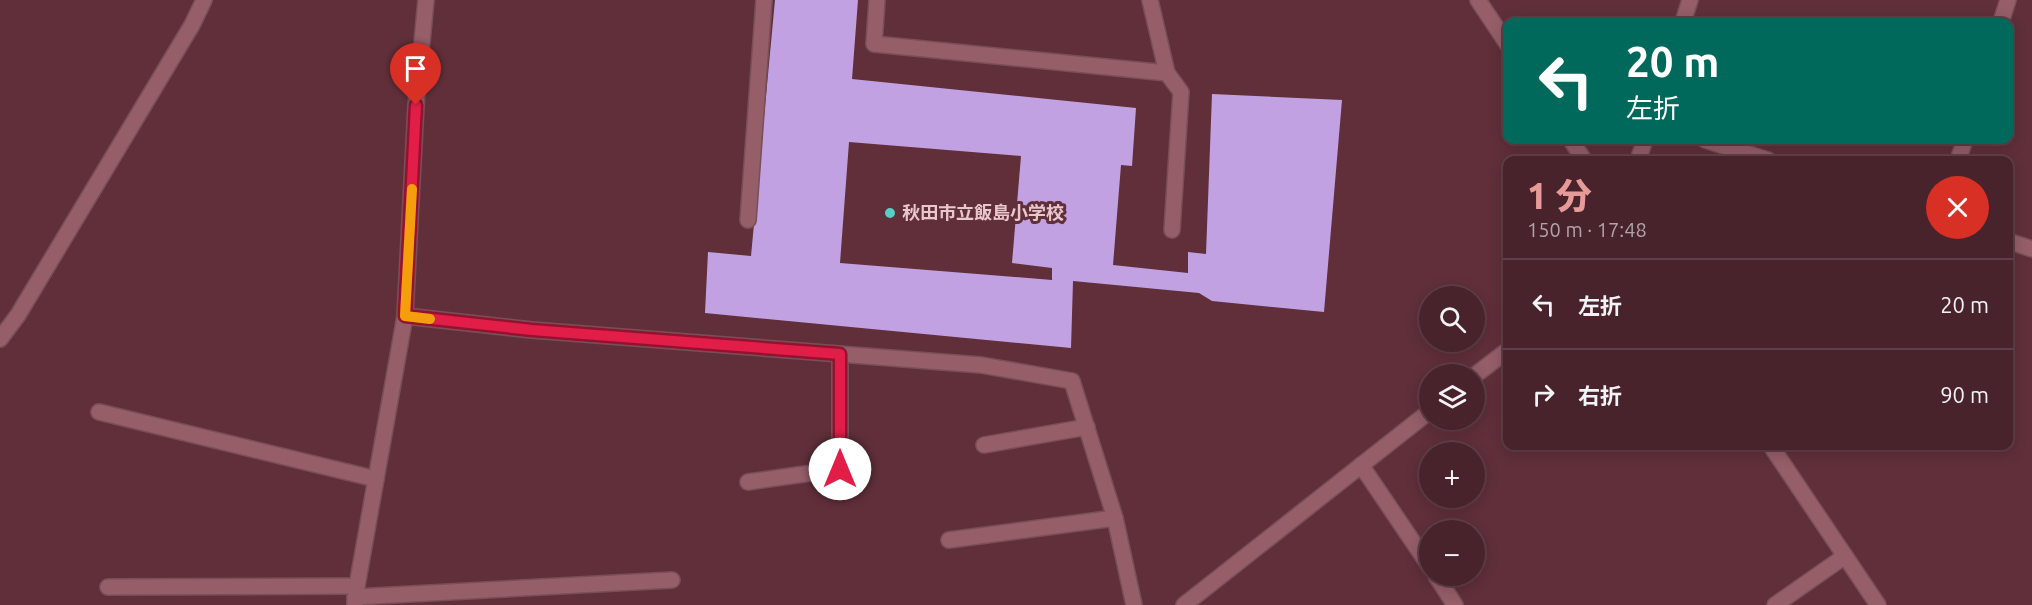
<!DOCTYPE html>
<html lang="ja">
<head>
<meta charset="utf-8">
<style>
	body { margin:0; font-family:Ubuntu,"Noto Sans JP",sans-serif; background:#4f2b34; color:#f1f3f6; height:100vh; display:flex; flex-direction:column; font-size:22px; white-space:nowrap }
	* { box-sizing:border-box; margin:0 }
	p { font-size:20px; color:#b1a4a9 }
	.icon { flex:none; width:33px; height:33px; fill:none; stroke:currentColor; stroke-width:2; stroke-linecap:round; stroke-linejoin:round }
	.map { position:relative; flex:1; overflow:hidden }
	.panel { position:absolute; left:1503px; top:156px; width:510px; height:294px; display:flex; flex-direction:column; background:#48232c; border-radius:12px; box-shadow:0 3px 15px #0003,0 0 0 2px #604048 }
	.panel>* { flex:none }
	.hud { position:absolute; left:1503px; top:18px; width:510px; height:126px; border-radius:12px; box-shadow:0 3px 15px #0003,0 0 0 2px #604048; background:#00695c; color:#fff; overflow:hidden }
	.buttons { position:absolute; left:1419px; top:286px; display:grid; gap:12px }
	.buttons a { display:grid; place-items:center; width:66px; height:66px; border-radius:50%; background:#48232c; box-shadow:0 3px 15px #0003,0 0 0 2px #604048; font-size:30px }
	.pin { position:absolute; display:grid; place-items:center; width:51px; height:51px; color:#fff; margin:-62px -26px; border-radius:50% 50% 50% 0; rotate:-45deg; box-shadow:0 0 6px #0007 }
	.pin .icon { rotate:45deg }
	.me { position:absolute; width:66px; margin:-33px; rotate:0deg; stroke-linejoin:round; filter:drop-shadow(0 0 4px #0008) }
	.turn { display:flex; align-items:center; gap:21px; height:126px; padding:0 24px; font-size:27px }
	.turn .icon { width:78px; height:78px; stroke-width:2.5 }
	.turn b { display:block; font-size:42px; line-height:51px }
	.round { display:grid; place-items:center; flex:none; width:63px; height:63px; border-radius:32px; background:#4f2b34 }
	.headline { display:flex; align-items:center; justify-content:space-between; height:102px; padding:0 24px }
	h1 { font-size:36px; font-weight:800; line-height:45px; color:#e69b98 }
	ul { padding:0; list-style:none }
	li { display:flex; align-items:center; gap:18px; height:90px; padding:0 24px; border-top:2px solid #604048 }
	li div { flex:1 }
	li b { display:block; font-size:22px }
	li em { font-style:normal }
	.map>svg:first-child { display:block }
	.building { fill:#c2a1e2; fill-rule:evenodd }
	.lines { fill:none; stroke-linecap:round; stroke-linejoin:round }
	.minor-casing { stroke:#784e58; stroke-width:18 }
	.minor { stroke:#955e69; stroke-width:15 }
	.route-casing { stroke:#92132f; stroke-width:15 }
	.route { stroke:#e11d48; stroke-width:10 }
	.slow { stroke:#f59e0b; stroke-width:10 }
	.poi-dot { fill:#56cec3; stroke:#602f3a; stroke-width:2 }
	.labels { text-anchor:middle; stroke-width:6; stroke-linejoin:round; paint-order:stroke }
	.poi-label { font-size:18px; font-weight:bold; fill:#e8c8cd; stroke:#602f3a; text-anchor:start }
</style>
</head>
<body>
<div class="map">
<svg width="2032" height="605" viewBox="0 0 2032 605">
	<rect width="100%" height="100%" fill="#602f3a"/>
	<path class="building" d="M775,0H858L852,79L1136,108L1132,166L1121,165L1113,265L1188,273V252L1206,254L1212,94L1342,100L1324,312L1212,301L1199,293L1073,281L1071,348L705,313L708,252L751,256ZM849,142L1021,156L1012,263L1052,268V280L840,263Z"/>
	<g class="lines">
		<g class="minor-casing">
			<g id="minor">
				<polyline points="877,0 874,44 1167,73 1150,0"/>
				<polyline points="1478,0 1508,45"/>
				<polyline points="1683,22 1690,0"/>
				<polyline points="2001,22 2008,0"/>
				<polyline points="1167,73 1181,92 1172,230"/>
				<polyline points="1571,140 1584,160"/>
				<polyline points="1705,140 1768,160"/>
				<polyline points="1638,160 1645,140"/>
				<polyline points="1958,160 1965,140"/>
				<polyline points="748,220 764,0"/>
				<polyline points="2008,241 2032,249"/>
				<polyline points="405,316 532,330 981,365 1072,381 1115,518 1134,605"/>
				<polyline points="0,339 18,315 192,25 204,0"/>
				<polyline points="1474,376 1508,350"/>
				<polyline points="99,412 376,479"/>
				<polyline points="984,445 1087,427"/>
				<polyline points="1771,446 1878,605"/>
				<polyline points="1361,465 1430,567"/>
				<polyline points="748,482 840,469 840,354"/>
				<polyline points="949,540 1115,518"/>
				<polyline points="1436,576 1455,605"/>
				<polyline points="108,587 357,586"/>
				<polyline points="355,597 672,580"/>
				<polyline points="355,605 355,597 405,316 416,105 426,0"/>
				<polyline points="1184,605 1430,411"/>
				<polyline points="1775,605 1845,556"/>
			</g>
		</g>
		<use href="#minor" class="minor"/>
	</g>
	<g class="lines">
		<g class="route-casing">
			<polyline id="route" points="416,105 405,316 532,330 840,354 840,469"/>
		</g>
		<use href="#route" class="route"/>
		<polyline class="slow" points="412,189 405,316 430,319"/>
	</g>
	<circle class="poi-dot" cx="890" cy="213" r="6"/>
	<g class="labels">
		<g class="poi-label">
			<text x="902" y="219">秋田市立飯島小学校</text>
		</g>
	</g>
</svg>
<div class="buttons">
<a><svg class="icon" aria-label="search" viewBox="0 0 24 24"><circle cx="10" cy="10" r="6"/><path d="M15 15l6 6"/></svg></a>
<a><svg class="icon" aria-label="layers" viewBox="0 0 24 24"><path d="M12 4l9 5-9 5-9-5zM3 14l9 5 9-5"/></svg></a>
<a>+</a>
<a>−</a>
</div>
<div class="pin" style="left:416px;top:105px;background:#d93025"><svg class="icon" aria-label="arrive" viewBox="0 0 24 24"><path d="M6 21V4h12l-3 4 3 4H6"/></svg></div>
<svg class="me" style="left:840px;top:469px" viewBox="-20 -20 40 40"><circle r="19" fill="#fff"/><path d="M0-13L10 11 0 6-10 11z" fill="#e11d48"/></svg>
<div class="hud">
<div class="turn"><svg class="icon" aria-label="left" viewBox="0 0 24 24"><path d="M17 20v-9H6M10 6l-5 5 5 5"/></svg><div><b>20 m</b>左折</div></div>
</div>
<section class="panel">
<div class="headline"><div><h1>1 分</h1><p>150 m · 17:48</p></div><a class="round" style="background:#d93025;color:#fff"><svg class="icon" aria-label="close" viewBox="0 0 24 24"><path d="M6 6l12 12M18 6L6 18"/></svg></a></div>
<ul>
<li><svg class="icon" aria-label="left" viewBox="0 0 24 24"><path d="M17 20v-9H6M10 6l-5 5 5 5"/></svg><div><b>左折</b></div><em>20 m</em></li>
<li><svg class="icon" aria-label="right" viewBox="0 0 24 24"><path d="M7 20v-9h11M14 6l5 5-5 5"/></svg><div><b>右折</b></div><em>90 m</em></li>
</ul>
</section>
</div>
</body>
</html>
